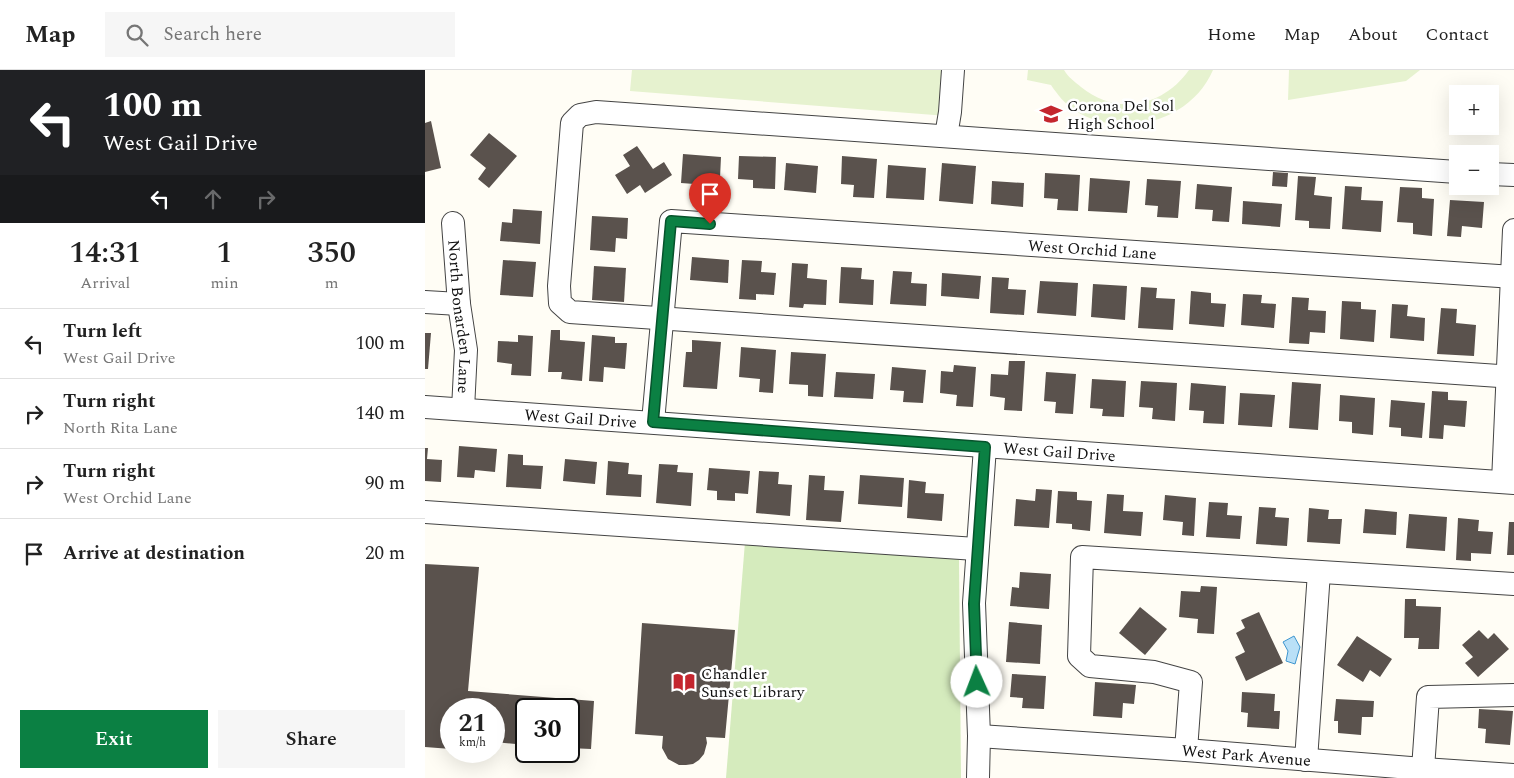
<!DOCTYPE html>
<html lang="en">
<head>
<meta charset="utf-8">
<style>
	body { margin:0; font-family:Spectral,serif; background:#f6f6f6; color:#222; height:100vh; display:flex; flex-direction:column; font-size:19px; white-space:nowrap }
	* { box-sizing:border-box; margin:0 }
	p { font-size:16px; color:#767676 }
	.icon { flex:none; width:28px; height:28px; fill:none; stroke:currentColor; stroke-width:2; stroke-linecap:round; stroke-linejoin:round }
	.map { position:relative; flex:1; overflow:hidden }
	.sheet { display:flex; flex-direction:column; background:#fff; width:425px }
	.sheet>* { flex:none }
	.banner { background:#202124; color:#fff; overflow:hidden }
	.buttons { position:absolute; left:1024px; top:15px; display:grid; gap:10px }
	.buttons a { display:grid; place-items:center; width:50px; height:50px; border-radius:0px; background:#fff; box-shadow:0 5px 20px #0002; font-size:25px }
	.speed { position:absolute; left:15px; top:628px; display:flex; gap:10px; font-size:25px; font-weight:700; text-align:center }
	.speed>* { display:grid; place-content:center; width:65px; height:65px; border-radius:50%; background:#fff; box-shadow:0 5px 20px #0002; line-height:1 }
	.speed small { font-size:12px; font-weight:400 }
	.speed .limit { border:2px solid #111; border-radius:8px; background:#fff; color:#111 }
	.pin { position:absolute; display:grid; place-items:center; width:42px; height:42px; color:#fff; margin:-51px -21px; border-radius:50% 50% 50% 0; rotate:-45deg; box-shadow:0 0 5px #0007 }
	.pin .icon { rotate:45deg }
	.me { position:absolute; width:55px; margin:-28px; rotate:358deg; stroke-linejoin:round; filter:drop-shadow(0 0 4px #0008) }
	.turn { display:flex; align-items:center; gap:18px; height:105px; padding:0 20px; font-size:22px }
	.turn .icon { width:65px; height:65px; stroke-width:2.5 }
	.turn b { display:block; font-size:35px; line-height:42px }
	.lanes { display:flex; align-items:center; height:48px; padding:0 20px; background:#0003; justify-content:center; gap:25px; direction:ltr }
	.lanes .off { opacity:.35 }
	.eta { display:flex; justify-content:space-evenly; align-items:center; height:85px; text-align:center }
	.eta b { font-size:30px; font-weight:600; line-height:35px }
	.cta { display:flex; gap:10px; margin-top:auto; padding:10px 20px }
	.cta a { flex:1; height:58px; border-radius:0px; background:#0b8043; color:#fff; font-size:20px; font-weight:600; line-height:58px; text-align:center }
	.cta a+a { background:#f6f6f6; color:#222 }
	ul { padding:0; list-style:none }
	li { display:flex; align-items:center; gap:15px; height:70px; padding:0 20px; border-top:1px solid #e0e0e0 }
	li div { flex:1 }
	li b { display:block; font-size:19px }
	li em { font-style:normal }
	header { display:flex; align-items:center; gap:30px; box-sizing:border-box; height:70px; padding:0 25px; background:#fff; border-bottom:1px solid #e0e0e0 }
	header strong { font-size:24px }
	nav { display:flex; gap:28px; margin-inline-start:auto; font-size:18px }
	.search { width:350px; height:45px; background:#f6f6f6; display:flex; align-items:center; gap:12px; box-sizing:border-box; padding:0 18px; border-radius:0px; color:#767676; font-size:19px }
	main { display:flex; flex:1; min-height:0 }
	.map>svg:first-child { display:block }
	.green { fill:#d5ebbd }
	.pitch { fill:#e6f2cf }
	.water { fill:#b9e0f7; stroke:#3f96cf }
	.building { fill:#5a524d }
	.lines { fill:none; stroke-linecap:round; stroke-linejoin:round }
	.minor-casing { stroke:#444; stroke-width:24 }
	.minor { stroke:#fff; stroke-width:22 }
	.route-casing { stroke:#07532c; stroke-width:12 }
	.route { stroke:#0b8043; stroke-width:9 }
	.labels { text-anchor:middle; stroke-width:5; stroke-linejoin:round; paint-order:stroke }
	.poi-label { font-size:16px; fill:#111; stroke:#fff; text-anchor:start }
	.street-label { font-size:16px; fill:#111; stroke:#fff }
</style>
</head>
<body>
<header>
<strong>Map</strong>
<div class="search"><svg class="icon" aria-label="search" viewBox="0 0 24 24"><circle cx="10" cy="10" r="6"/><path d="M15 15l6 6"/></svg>Search here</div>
<nav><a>Home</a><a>Map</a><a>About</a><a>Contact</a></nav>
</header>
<main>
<section class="sheet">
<div class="banner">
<div class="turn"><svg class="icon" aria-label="left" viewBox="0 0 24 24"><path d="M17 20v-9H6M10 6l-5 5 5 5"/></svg><div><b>100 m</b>West Gail Drive</div></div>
<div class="lanes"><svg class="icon" aria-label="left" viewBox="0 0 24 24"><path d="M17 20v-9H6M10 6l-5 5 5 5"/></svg><svg class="icon off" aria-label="ahead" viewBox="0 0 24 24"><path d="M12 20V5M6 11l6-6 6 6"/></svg><svg class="icon off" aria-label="right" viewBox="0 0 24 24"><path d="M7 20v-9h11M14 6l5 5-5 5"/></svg></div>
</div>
<div class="eta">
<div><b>14:31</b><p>Arrival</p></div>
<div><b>1</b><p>min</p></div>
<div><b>350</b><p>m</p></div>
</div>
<ul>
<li><svg class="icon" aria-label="left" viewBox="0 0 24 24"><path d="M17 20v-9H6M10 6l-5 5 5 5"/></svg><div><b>Turn left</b><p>West Gail Drive</p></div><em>100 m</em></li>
<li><svg class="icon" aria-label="right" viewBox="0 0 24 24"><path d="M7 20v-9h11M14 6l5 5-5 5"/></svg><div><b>Turn right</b><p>North Rita Lane</p></div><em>140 m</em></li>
<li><svg class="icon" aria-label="right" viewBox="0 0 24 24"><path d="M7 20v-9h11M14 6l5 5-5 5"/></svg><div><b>Turn right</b><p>West Orchid Lane</p></div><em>90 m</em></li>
<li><svg class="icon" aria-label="arrive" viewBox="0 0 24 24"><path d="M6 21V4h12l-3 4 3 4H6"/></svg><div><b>Arrive at destination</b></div><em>20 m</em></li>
</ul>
<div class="cta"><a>Exit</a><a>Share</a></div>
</section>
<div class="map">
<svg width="1089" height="708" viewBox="0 0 1089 708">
	<rect width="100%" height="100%" fill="#fffdf5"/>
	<polygon class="green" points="320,472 534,487 536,708 301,708"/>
	<g class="pitch">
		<polygon points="207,0 525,0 522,46 205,21"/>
		<path d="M603,0H639C643,7 650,12 656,17C691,46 738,37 764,0H788C766,52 696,70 649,40C640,34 632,24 626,15L602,10Z"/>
		<polygon points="864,0 995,0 981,11 863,30"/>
	</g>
	<polygon class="water" points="869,566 875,577 870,594 861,591 863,581 858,572"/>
	<g class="building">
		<polygon points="6,51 16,98 0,102 0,53"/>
		<polygon points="64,63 92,86 64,118 53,109 61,98 45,85"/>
		<polygon points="212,76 228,99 239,92 247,105 220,123 215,115 202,124 190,105 205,96 198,85"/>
		<polygon points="258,84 296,87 295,108 283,107 283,115 256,113"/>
		<polygon points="314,86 351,87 350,119 328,118 328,110 313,109"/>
		<polygon points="417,86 452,89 449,128 428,127 429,115 416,114"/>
		<polygon points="361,93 393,96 391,123 359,120"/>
		<polygon points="517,93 551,96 548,134 514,131"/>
		<polygon points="463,95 501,98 499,130 461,128"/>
		<polygon points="848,102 863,103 862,117 847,116"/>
		<polygon points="620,103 655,105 653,141 632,140 633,129 619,128"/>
		<polygon points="873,106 891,107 889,125 907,127 905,159 884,158 884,151 870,150"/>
		<polygon points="665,108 705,111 702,143 663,141"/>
		<polygon points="722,109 756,111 753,148 732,147 733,136 720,135"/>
		<polygon points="567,111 599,113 598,137 566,134"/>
		<polygon points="772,114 807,117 804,152 787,151 788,140 770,139"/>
		<polygon points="920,116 937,117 936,130 958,131 956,162 917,159"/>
		<polygon points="975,117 997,118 997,128 1009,129 1007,166 988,164 988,153 972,152"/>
		<polygon points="1025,130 1059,132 1057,158 1037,156 1036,167 1022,166"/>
		<polygon points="818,131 857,134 855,157 817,154"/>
		<polygon points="88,139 117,141 115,174 75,171 77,152 87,153"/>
		<polygon points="167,146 203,148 202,169 191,168 190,182 165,180"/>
		<polygon points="267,187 304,190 303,213 265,210"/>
		<polygon points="78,190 111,192 108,227 75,225"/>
		<polygon points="317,190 337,191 336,202 351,203 349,225 331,224 331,230 314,229"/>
		<polygon points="367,193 383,194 382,208 402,210 401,235 379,234 378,238 364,237"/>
		<polygon points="169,196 201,198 199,232 167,230"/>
		<polygon points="416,197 437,198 436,209 449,210 448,235 414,233"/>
		<polygon points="468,201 487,202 486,213 502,214 501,236 465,234"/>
		<polygon points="517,203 556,206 554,229 516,226"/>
		<polygon points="567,207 584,208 583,219 601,220 599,245 565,243"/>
		<polygon points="615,211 653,213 651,246 612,243"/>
		<polygon points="668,214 702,216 700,250 666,247"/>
		<polygon points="716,217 732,218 731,228 750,229 748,260 713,258"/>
		<polygon points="766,221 786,223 786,233 801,234 799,257 764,254"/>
		<polygon points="818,224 837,225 836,233 851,234 849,258 816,255"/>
		<polygon points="867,227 884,228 883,240 901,241 900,263 885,262 884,274 864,273"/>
		<polygon points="917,231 936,232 936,239 951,240 949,272 915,269"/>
		<polygon points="967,234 983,235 982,246 1000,248 999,271 965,268"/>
		<polygon points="1016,238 1032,239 1031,253 1051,255 1049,286 1012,284"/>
		<polygon points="126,260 135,260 135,270 160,272 157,311 136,309 137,302 123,302"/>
		<polygon points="0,263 6,263 3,299 0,299"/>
		<polygon points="93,265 108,266 106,306 86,305 87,294 72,292 73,271 93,272"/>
		<polygon points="167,265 190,267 190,273 202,273 200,299 179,297 178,312 164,311"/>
		<polygon points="267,270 296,272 292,319 258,317 261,282 267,282"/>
		<polygon points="316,277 351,280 348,323 334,322 335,309 314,307"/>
		<polygon points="366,282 401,284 398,327 383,326 383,315 364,314"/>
		<polygon points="584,291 600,291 597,341 579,340 580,328 565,326 566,304 583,305"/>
		<polygon points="529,295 551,297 548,337 531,336 532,325 515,323 516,301 528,302"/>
		<polygon points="467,297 501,300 498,333 478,332 479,321 465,320"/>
		<polygon points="411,302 450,304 448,329 409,327"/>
		<polygon points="621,302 651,304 648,344 630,343 631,332 619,331"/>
		<polygon points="667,309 701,311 699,347 677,346 678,339 665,338"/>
		<polygon points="716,311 752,313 750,351 727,349 728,338 714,337"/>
		<polygon points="867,312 896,314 893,360 864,358"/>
		<polygon points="766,313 801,316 799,354 778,353 779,341 764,340"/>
		<polygon points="1007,321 1023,322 1023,330 1042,331 1040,357 1019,355 1018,369 1004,368"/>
		<polygon points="815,323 850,325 847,357 813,355"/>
		<polygon points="915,325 950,328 948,365 927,363 927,352 914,351"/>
		<polygon points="966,330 1000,333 997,368 976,366 976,358 964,357"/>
		<polygon points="34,376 72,379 70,402 50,400 49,408 32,407"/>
		<polygon points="0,378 3,378 2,389 17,390 16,412 0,411"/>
		<polygon points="83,384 98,385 98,395 118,396 116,419 81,417"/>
		<polygon points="140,389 172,392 170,414 138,411"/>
		<polygon points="183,391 204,393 203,404 217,405 216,427 181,425"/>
		<polygon points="234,394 253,395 252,402 268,403 266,436 231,433"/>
		<polygon points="284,398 325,401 323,424 310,423 310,431 292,430 292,421 282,420"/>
		<polygon points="334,401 354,402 353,414 367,415 365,446 331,443"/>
		<polygon points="384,405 400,406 399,420 419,421 416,452 381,450"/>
		<polygon points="435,405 479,408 477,437 433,434"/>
		<polygon points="484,410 501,412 500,423 519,424 517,451 482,448"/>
		<polygon points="611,419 627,420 624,458 589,456 591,429 610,431"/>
		<polygon points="633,421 652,422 652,430 667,431 665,461 647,459 647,454 631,453"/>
		<polygon points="682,424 699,425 698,441 718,442 716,466 679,463"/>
		<polygon points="740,425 771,428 769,466 757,465 758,452 738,450"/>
		<polygon points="784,432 803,433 802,445 817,446 815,469 781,467"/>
		<polygon points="834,437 851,438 850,447 864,448 862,476 831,474"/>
		<polygon points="884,438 904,440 903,449 917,449 915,474 882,472"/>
		<polygon points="940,439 972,442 971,465 938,463"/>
		<polygon points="984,444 1022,447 1020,481 981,478"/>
		<polygon points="1033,448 1054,450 1053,461 1068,462 1066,484 1046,483 1046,491 1031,490"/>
		<polygon points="1084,452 1089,452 1089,485 1082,485"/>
		<polygon points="0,494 54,497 43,621 169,631 166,679 144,678 144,639 101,639 101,675 69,672 69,639 26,639 26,679 0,677"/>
		<polygon points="595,502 626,504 624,539 585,536 587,517 594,518"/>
		<polygon points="776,516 792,517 789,564 772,563 773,549 754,547 756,521 775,522"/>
		<polygon points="980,529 991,529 991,536 1016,537 1014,579 993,579 994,568 979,568"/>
		<polygon points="715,537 742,559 720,585 694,563"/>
		<polygon points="834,542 858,593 821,611 810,587 820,582 811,563 820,558 816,550"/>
		<polygon points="584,552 617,555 615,594 581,592"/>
		<polygon points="217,553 310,560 300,668 281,667 282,673 279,684 274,690 268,694 261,695 254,695 243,689 237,678 238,666 210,664"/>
		<polygon points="1054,560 1063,569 1069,563 1084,579 1053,607 1040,593 1048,587 1037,575"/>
		<polygon points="932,566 967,589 955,607 945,600 938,612 912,595"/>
		<polygon points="587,604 621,606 619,639 597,638 598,628 585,627"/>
		<polygon points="670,612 711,615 709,634 698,633 697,648 668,646"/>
		<polygon points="817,622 850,624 849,641 855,641 854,659 822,657 823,643 816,642"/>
		<polygon points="911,629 949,631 948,647 937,647 936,665 913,663 913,651 909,651"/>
		<polygon points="1054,639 1088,641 1085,675 1060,673 1061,659 1053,658"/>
	</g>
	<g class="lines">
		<g class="minor-casing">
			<g id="minor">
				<polyline points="521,66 525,42 528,0"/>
				<polyline points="1032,102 171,42 155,45 147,53 134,216 135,233 145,242 1089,307"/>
				<polyline points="1065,104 1089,105"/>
				<path id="s1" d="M28,153L34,234L41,280L38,339"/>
				<polyline points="0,232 34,234"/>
				<path id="s2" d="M0,337L1089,413"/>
				<path id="s3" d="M228,352L246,151L1089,207"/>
				<polyline points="1078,412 1089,160"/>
				<polyline points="0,442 551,479"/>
				<path id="s4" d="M554,666L761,680L998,699L1089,705"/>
				<polyline points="761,680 766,612 729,602 665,596 654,586 657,487 1089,514"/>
				<polyline points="881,690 894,502"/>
				<polyline points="998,699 1003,627 1089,625"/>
				<polyline points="553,708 554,666 549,533 560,377"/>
			</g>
		</g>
		<use href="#minor" class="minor"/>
	</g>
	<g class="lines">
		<g class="route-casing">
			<polyline id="route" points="285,154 246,151 228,352 560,377 549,534 552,612"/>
		</g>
		<use href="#route" class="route"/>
	</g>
	<defs>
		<g id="school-bare" transform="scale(1.725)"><path d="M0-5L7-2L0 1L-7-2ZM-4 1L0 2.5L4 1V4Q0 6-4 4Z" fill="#c4262e" stroke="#fff" stroke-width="2.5" paint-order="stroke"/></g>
		<g id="library-bare" transform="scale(1.725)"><path d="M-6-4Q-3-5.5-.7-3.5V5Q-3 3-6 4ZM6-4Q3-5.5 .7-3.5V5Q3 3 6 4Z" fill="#c4262e" stroke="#fff" stroke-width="2.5" paint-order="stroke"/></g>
	</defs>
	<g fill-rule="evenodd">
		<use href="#school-bare" x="626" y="44"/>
		<use href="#library-bare" x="259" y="612"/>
	</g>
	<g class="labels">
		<g class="poi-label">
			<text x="642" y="41">Corona Del Sol<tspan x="642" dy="18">High School</tspan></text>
			<text x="276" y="609">Chandler<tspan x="276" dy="18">Sunset Library</tspan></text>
		</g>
		<g class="street-label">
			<text dy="6" stroke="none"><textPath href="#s3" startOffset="624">West Orchid Lane</textPath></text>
			<text dy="6" stroke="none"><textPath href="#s1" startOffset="94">North Bonarden Lane</textPath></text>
			<text dy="6" stroke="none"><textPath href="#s2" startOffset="156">West Gail Drive</textPath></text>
			<text dy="6" stroke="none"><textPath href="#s2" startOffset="636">West Gail Drive</textPath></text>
			<text dy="6" stroke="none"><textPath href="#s4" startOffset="268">West Park Avenue</textPath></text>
		</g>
	</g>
</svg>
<div class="buttons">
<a>+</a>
<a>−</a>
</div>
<div class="speed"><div>21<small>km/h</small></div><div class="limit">30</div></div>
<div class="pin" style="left:285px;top:154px;background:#d93025"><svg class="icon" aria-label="arrive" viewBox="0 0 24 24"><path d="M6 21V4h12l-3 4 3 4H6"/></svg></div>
<svg class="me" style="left:552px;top:612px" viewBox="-20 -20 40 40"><circle r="19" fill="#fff"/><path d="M0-13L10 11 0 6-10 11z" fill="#0b8043"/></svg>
</div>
</main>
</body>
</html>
